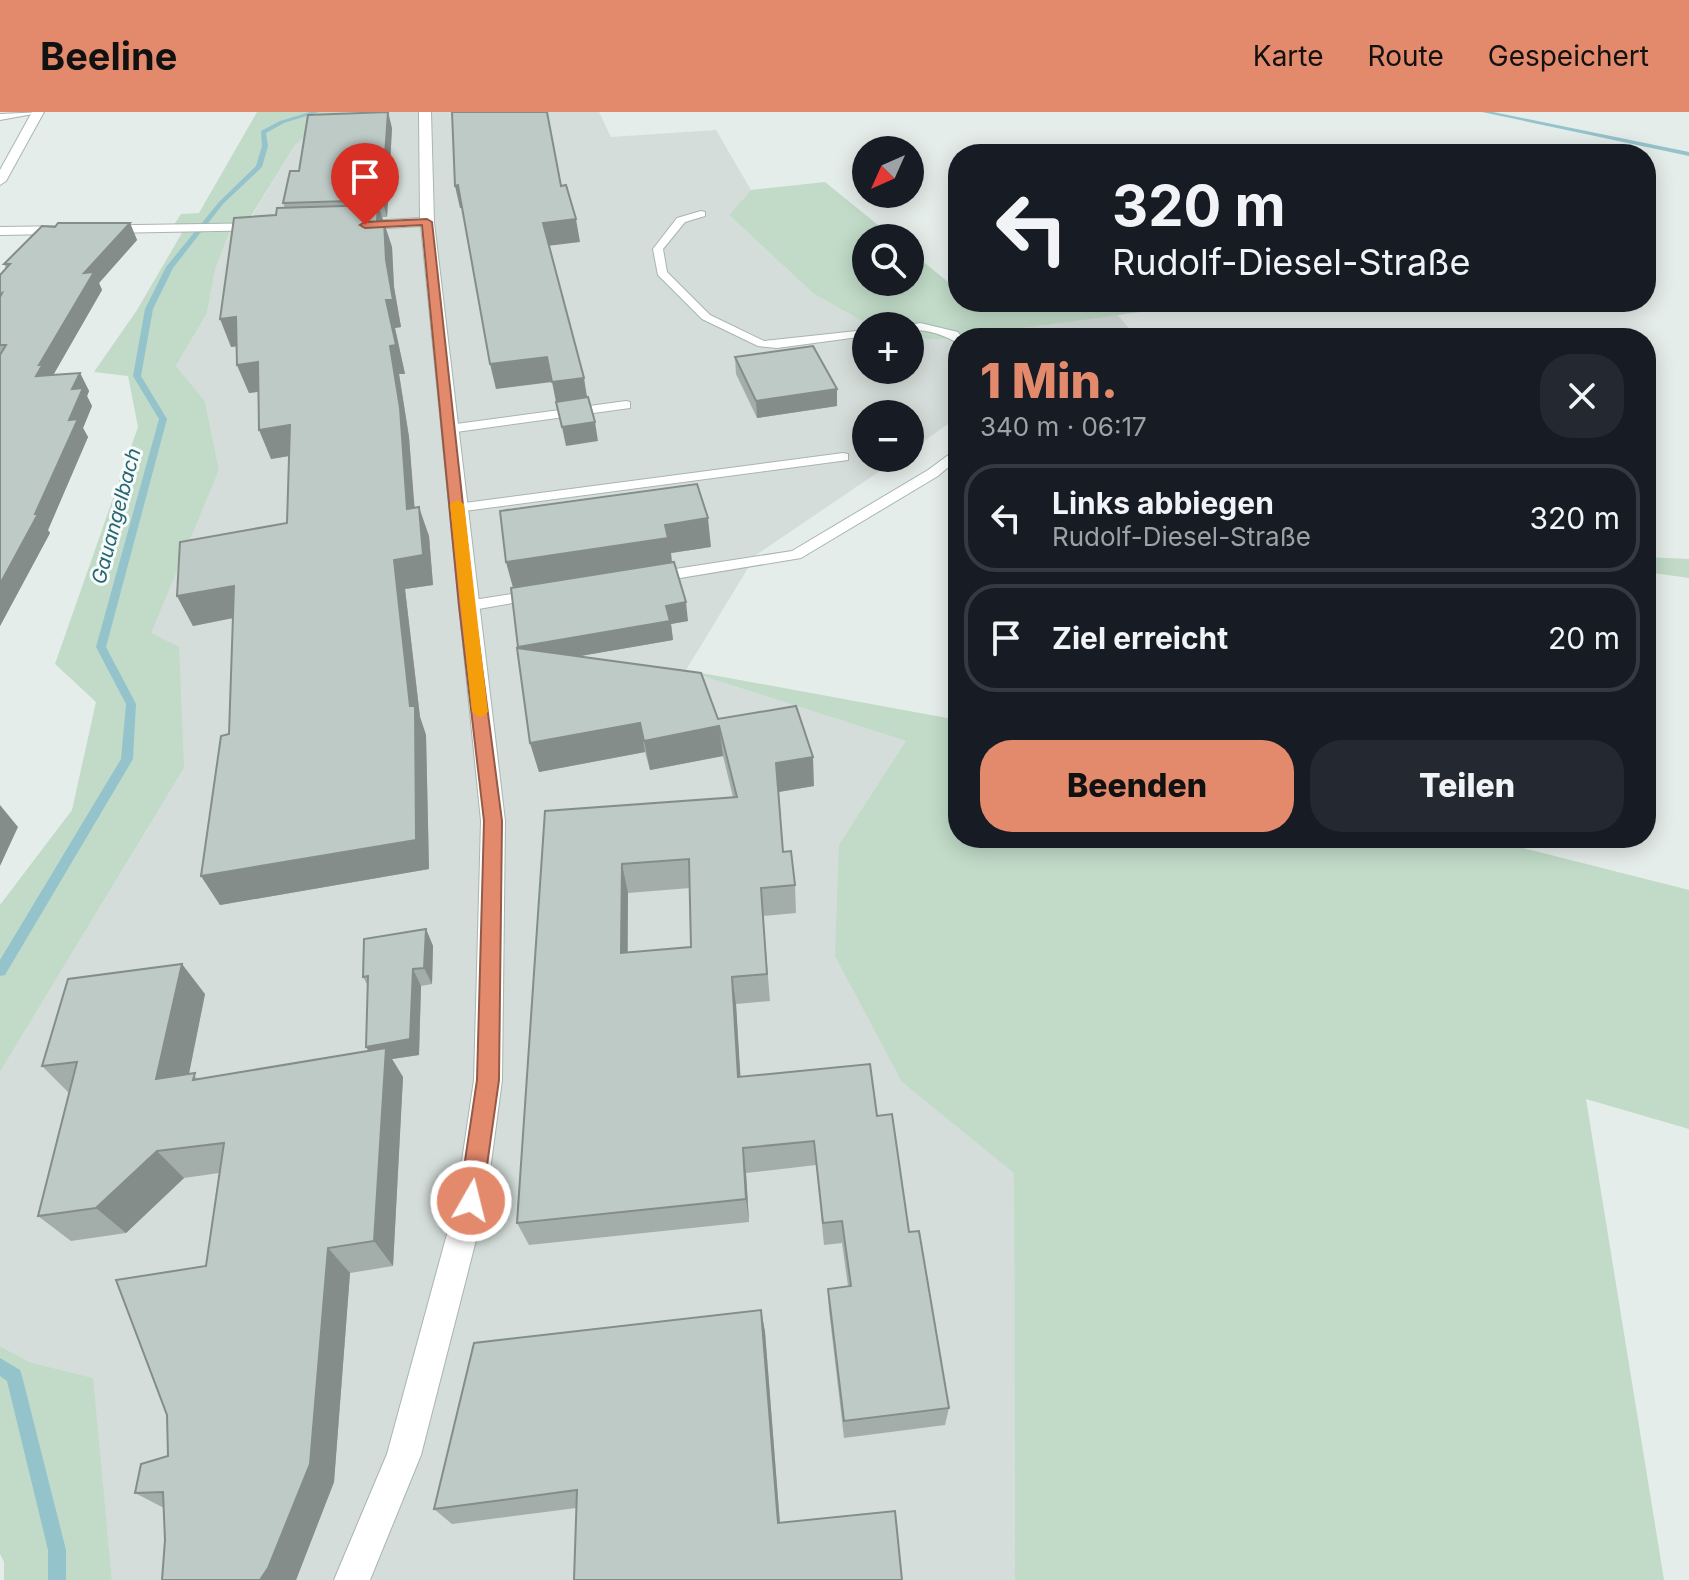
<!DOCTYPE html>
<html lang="de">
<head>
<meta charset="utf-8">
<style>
	body { margin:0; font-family:Inter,sans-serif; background:#242831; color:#f1f3f6; height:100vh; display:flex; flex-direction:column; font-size:30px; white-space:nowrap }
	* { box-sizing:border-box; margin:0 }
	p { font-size:26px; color:#9ea1a6 }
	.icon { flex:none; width:44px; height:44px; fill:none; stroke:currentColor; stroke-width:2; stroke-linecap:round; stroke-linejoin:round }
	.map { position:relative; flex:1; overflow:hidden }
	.details { position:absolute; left:948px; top:216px; width:708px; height:520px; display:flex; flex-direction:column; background:#171b24; border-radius:32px; box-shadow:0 4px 20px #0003 }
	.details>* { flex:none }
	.top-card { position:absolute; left:948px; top:32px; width:708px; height:168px; border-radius:32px; box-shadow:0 4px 20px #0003; background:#171b24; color:#f1f3f6; overflow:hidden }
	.needle { width:52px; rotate:225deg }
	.controls { position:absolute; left:852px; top:24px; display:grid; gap:16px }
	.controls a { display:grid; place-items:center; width:72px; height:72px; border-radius:50%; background:#171b24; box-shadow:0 4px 20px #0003; font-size:40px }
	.pin { position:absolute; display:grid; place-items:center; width:68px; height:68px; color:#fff; margin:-82px -34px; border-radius:50% 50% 50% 0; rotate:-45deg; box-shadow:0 0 8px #0007 }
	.pin .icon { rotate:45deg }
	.me { position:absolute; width:88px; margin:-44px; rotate:8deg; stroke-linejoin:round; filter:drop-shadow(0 0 6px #0008) }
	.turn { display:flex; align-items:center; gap:28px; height:168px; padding:0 32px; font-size:36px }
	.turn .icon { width:104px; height:104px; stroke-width:2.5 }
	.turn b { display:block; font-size:56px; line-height:68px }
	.round { display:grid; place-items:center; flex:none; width:84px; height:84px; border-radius:32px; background:#242831 }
	.head { display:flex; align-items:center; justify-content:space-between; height:136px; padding:0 32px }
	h1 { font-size:48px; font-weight:800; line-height:60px; color:#e48a6c }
	.button { display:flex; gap:16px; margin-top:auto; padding:16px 32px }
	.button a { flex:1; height:92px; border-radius:32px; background:#e48a6c; color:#111; font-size:32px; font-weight:800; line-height:92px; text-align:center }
	.button a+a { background:#242831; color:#f1f3f6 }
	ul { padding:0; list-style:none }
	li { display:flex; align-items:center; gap:24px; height:108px; margin:0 16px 12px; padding:0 16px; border:4px solid #363941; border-radius:32px }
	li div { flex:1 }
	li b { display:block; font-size:30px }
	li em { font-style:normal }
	header { display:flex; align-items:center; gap:48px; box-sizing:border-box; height:112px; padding:0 40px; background:#e48a6c; color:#111 }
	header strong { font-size:38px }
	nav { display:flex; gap:44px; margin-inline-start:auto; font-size:28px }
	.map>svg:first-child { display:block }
	.built { fill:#d4ddd9 }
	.green { fill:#c1dbc8 }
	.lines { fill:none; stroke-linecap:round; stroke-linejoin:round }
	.stream { fill:#94c3cc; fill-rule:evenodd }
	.service-casing { stroke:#a8b5b1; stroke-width:2 }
	.minor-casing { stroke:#a8b5b1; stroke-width:2 }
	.tertiary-casing { stroke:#a8b5b1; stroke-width:2 }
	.service { fill:#fff; fill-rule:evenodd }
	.minor { fill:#fff; fill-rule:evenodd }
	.tertiary { fill:#fff; fill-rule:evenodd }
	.wall { fill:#a3aeaa; fill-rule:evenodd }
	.shaded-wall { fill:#858d8b }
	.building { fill:#becac6; stroke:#858d8b; stroke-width:2; fill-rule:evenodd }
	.route { fill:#e48a6c; stroke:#945a46; stroke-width:2 }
	.slow { fill:#f59e0b }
	.labels { text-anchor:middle; stroke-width:6; stroke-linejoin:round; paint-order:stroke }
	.far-water-label { font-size:20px; font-style:italic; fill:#266673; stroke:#f6faf8 }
</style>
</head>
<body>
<header>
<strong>Beeline</strong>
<nav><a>Karte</a><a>Route</a><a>Gespeichert</a></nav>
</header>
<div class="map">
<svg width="1689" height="1468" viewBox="0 0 1689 1468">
	<rect width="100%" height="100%" fill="#e5edea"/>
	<polygon class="built" points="345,0 599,0 611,25 716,18 751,78 729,103 814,182 871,214 866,214 866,258 910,258 910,225 938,228 1117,202 1137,226 958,226 958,305 910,339 910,302 866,302 866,346 899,346 756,443 686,558 906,629 902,970 1014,1060 1015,1468 112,1468 92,1266 29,1250 0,1234 0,960 184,656 150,521 219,358 205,289 176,254 207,201 215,158 232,114 246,114 295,33 312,18"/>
	<g class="green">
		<polygon points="257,0 345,0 312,18 295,33 245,114 232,114 215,158 207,201 176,254 205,289 219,358 151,521 179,535 184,656 0,960 0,793 72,698 96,590 55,552 138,315 128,264 94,260 137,198 186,114 174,113 181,102 199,101"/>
		<polygon points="825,70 894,126 866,126 866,170 910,170 910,139 958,178 958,190 1213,190 937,228 910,225 910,214 871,214 814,182 729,103 751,78"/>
		<polygon points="1646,445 1689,447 1689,466 1646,460"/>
		<polygon points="685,558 958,608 958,726 1484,726 1689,778 1689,1017 1586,987 1664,1468 1015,1468 1014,1061 902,970 835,844 839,733 906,629"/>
		<polygon points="0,1234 29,1250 93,1266 112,1468 4,1468 4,1450 0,1442"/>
	</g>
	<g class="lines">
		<g class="stream">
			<polygon points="310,0 319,0 284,11 266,21 268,34 262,55 223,92 173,156 153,197 141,264 167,307 106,535 136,592 133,647 5,863 0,864 0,848 121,647 126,592 96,535 159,307 133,264 145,197 166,155 219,90 256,54 262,34 261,19 280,9"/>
			<polygon points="1482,0 1493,0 1689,40 1689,44"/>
			<polygon points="0,1246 20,1258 22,1264 66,1438 66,1468 48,1468 48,1438 7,1269 0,1264"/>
		</g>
		<g class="service-casing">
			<g id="service">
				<polygon points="701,99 705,100 705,104 685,110 663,137 667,160 710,203 764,229 866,218 866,224 777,236 758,234 702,207 658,163 653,137 677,106"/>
				<path d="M920,211L958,220L962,226H958V231C944,223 928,217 910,218V214H905Z"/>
				<polygon points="626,289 630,290 630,296 449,321 443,317 449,313"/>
				<polygon points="958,336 958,347 938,364 801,446 656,470 649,465 656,460 792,439 928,358"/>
				<polygon points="843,341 848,342 848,348 457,400 450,396 457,392"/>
				<polygon points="536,478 541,480 541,486 467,499 460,494 467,489"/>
			</g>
		</g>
		<g class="minor-casing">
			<g id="minor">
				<polygon points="44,0 0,8 0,2"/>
				<polygon points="419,0 431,0 434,110 505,709 502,968 486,1089 421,1343 370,1468 334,1468 387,1342 456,1089 474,968 481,709 421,114 354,118 347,114 354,110 420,106"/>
				<polygon points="266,111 271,112 271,118 0,123 0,115"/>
			</g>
		</g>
		<g class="tertiary-casing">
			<polygon id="tertiary" points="32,0 44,0 6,69 0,73 0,58"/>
		</g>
		<use href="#service" class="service"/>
		<use href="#minor" class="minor"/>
		<use href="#tertiary" class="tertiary"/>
	</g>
	<g class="wall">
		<polygon points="392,16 387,105 382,105 392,135 394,175 401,215 395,216 405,262 399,262 409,325 414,396 429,424 433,473 405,477 420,605 426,623 429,757 220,793 201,764 229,622 233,506 193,514 177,484 287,411 289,344 271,347 258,280 249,281 237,253 237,234 231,235 285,96 283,91 299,59"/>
		<polygon points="130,111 137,128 99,171 102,178 53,263 80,261 89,279 87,284 92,294 83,316 88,325 48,418 50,421 0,514 0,163 6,156 4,152"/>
		<polygon points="735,245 837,277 837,294 757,306 736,262"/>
		<path d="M711,435L671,441L672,450L688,509L671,512L673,528L579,544L718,607L814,674L779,680L783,740L795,773L796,801L763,804L770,889L736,892L740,965L877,1004L909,1120L949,1296L945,1313L844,1326L829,1198L828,1177L848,1174L842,1131L824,1133L816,1053L746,1061L749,1110L529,1133L517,1111L545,699L733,685L723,644L650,658L645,640L539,660L530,631L518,536L513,475L506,450ZM690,776L691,835L628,841V781Z"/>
		<polygon points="426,817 433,834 432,872 421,874 419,943 392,947 403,965 393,1154 350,1161 334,1370 296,1468 162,1468 165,1428 164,1396 135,1381 168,1344 206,1154 219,1061 184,1066 126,1121 71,1129 38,1104 69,981 42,954 205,882 189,962 199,967 369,939 366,935 368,874 363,865"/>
		<polygon points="761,1198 765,1220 780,1411 576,1396 452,1412 434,1397"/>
	</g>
	<g class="shaded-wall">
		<polygon points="388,0 392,16 387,105 382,88"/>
		<polygon points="458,73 463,96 460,96 455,74"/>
		<polygon points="378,93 392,135 394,175 401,215 395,216 405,262 399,262 409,325 417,426 407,397 377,109"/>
		<polygon points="576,107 580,130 547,134 543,111"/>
		<polygon points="130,111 137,128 99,171 102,178 51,267 36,264 39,253 84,161"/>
		<polygon points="236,205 247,233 231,235 220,207"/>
		<polygon points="547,245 552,270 496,277 490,252"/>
		<polygon points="258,250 269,278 249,281 237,253"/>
		<polygon points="80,261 89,279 87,284 92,294 83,316 88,325 48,418 50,421 0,514 0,472 35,402 69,308 72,277"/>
		<polygon points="584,266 588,291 557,295 552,270"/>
		<polygon points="837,277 837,294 757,306 756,289"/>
		<polygon points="595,310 598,329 566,334 562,315"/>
		<polygon points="290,313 301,342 271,347 259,318"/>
		<polygon points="419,395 429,424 433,473 405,477 420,605 426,623 429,757 220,793 201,764 410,594 394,448"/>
		<polygon points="708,406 711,435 671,441 672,454 514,479 506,450 665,413"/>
		<polygon points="234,474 248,503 193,514 177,484"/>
		<polygon points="686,490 688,509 671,512 673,528 523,554 518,535 666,494"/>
		<polygon points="640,611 645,640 539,660 530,631"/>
		<polygon points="719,614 723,644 650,658 644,629"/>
		<polygon points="813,645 814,674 778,680 776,651"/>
		<polygon points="0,693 18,715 0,754"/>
		<polygon points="622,752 628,781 627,869 621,841"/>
		<polygon points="426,817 433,834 432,872 424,856"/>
		<polygon points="182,852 205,882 182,996 156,967"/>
		<polygon points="413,857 421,874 419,943 392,947 403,965 393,1154 374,1129 376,950 366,935"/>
		<polygon points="732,865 736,892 742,990 738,965"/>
		<polygon points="743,1036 746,1061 749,1110 746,1087"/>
		<polygon points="157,1039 184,1066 126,1121 96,1096"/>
		<polygon points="328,1136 350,1161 334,1370 296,1468 260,1468"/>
		<polygon points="761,1198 765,1220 781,1426 778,1411"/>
	</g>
	<g class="building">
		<polygon points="388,0 382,88 283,91 290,59 299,59 308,3"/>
		<polygon points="452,0 547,0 561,74 566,73 576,107 543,111 584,266 552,270 547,245 490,252 458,73 455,74"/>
		<polygon points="378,93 377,109 384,109 386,148 393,188 386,188 396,233 390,234 400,296 407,397 419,395 423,443 394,448 410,594 415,594 416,728 201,764 221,624 229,622 234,474 177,484 180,430 287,411 290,313 259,318 258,250 237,253 236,205 220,207 234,106 276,103 277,96"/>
		<polygon points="58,111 130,111 84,161 94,160 39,253 43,252 36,264 80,261 72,277 83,276 69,308 78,307 35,402 38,402 0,472 0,243 6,233 0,233 0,185 2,181 0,182 0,163 10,152 4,152 42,114 55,115"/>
		<polygon points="813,234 837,277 756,289 735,245"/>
		<polygon points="588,285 595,310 562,315 556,290"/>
		<polygon points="697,372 708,406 665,413 668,426 506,450 500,399"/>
		<polygon points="674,450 686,490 666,494 670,509 518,535 511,476"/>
		<path d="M517,536L701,561L718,607L796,594L813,645L776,651L783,740L791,739L795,773L761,776L767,862L732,865L738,965L870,952L877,1004L892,1002L909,1120L919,1119L949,1296L844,1309L828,1177L851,1174L842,1109L823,1111L814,1029L743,1036L746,1087L517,1111L545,699L737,685L719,614L644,629L640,611L530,631ZM689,747L691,835L621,841L622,752Z"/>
		<polygon points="426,817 424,856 413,857 410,927 366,935 368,864 363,865 364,827"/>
		<polygon points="182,852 156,967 195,961 193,968 386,936 374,1129 328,1136 310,1352 268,1456 260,1468 162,1468 165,1428 163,1380 135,1381 141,1352 168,1344 167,1303 116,1168 206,1154 224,1031 157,1039 96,1096 38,1104 77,950 42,954 68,867"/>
		<polygon points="761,1198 778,1411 895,1399 902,1468 574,1468 577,1378 434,1397 474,1231"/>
	</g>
	<polygon class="route" points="427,107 432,110 474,494 502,709 499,968 482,1089 479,1097 471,1100 463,1097 459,1089 477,968 484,709 459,494 422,113 365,116 360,113 365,110"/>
	<polygon class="slow" points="457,388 464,392 488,600 480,606 472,600 450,392"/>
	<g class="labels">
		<g class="far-water-label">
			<text transform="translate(116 404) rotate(-75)" y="7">Gauangelbach</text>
		</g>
	</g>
</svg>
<div class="controls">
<a><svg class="needle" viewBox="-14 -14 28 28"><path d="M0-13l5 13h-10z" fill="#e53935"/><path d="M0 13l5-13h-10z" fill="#9ea1a6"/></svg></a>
<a><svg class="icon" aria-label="search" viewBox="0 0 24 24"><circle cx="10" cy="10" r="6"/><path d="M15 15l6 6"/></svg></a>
<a>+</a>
<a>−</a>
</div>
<div class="pin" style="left:365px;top:113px;background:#d93025"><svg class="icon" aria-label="arrive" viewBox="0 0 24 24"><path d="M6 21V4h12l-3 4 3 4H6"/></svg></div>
<svg class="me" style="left:471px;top:1089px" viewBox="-20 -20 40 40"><circle r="17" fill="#e48a6c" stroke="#fff" stroke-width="3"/><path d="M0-11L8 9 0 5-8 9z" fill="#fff"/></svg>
<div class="top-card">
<div class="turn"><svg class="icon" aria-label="left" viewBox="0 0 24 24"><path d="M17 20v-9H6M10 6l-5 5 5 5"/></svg><div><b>320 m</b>Rudolf-Diesel-Straße</div></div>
</div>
<section class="details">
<div class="head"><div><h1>1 Min.</h1><p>340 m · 06:17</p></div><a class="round"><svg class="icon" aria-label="close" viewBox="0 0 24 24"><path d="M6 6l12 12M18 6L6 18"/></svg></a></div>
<ul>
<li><svg class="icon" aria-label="left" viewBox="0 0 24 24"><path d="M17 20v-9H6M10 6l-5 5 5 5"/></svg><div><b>Links abbiegen</b><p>Rudolf-Diesel-Straße</p></div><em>320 m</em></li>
<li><svg class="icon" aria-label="arrive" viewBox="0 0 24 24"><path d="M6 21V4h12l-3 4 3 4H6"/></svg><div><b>Ziel erreicht</b></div><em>20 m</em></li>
</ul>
<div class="button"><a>Beenden</a><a>Teilen</a></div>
</section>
</div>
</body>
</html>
